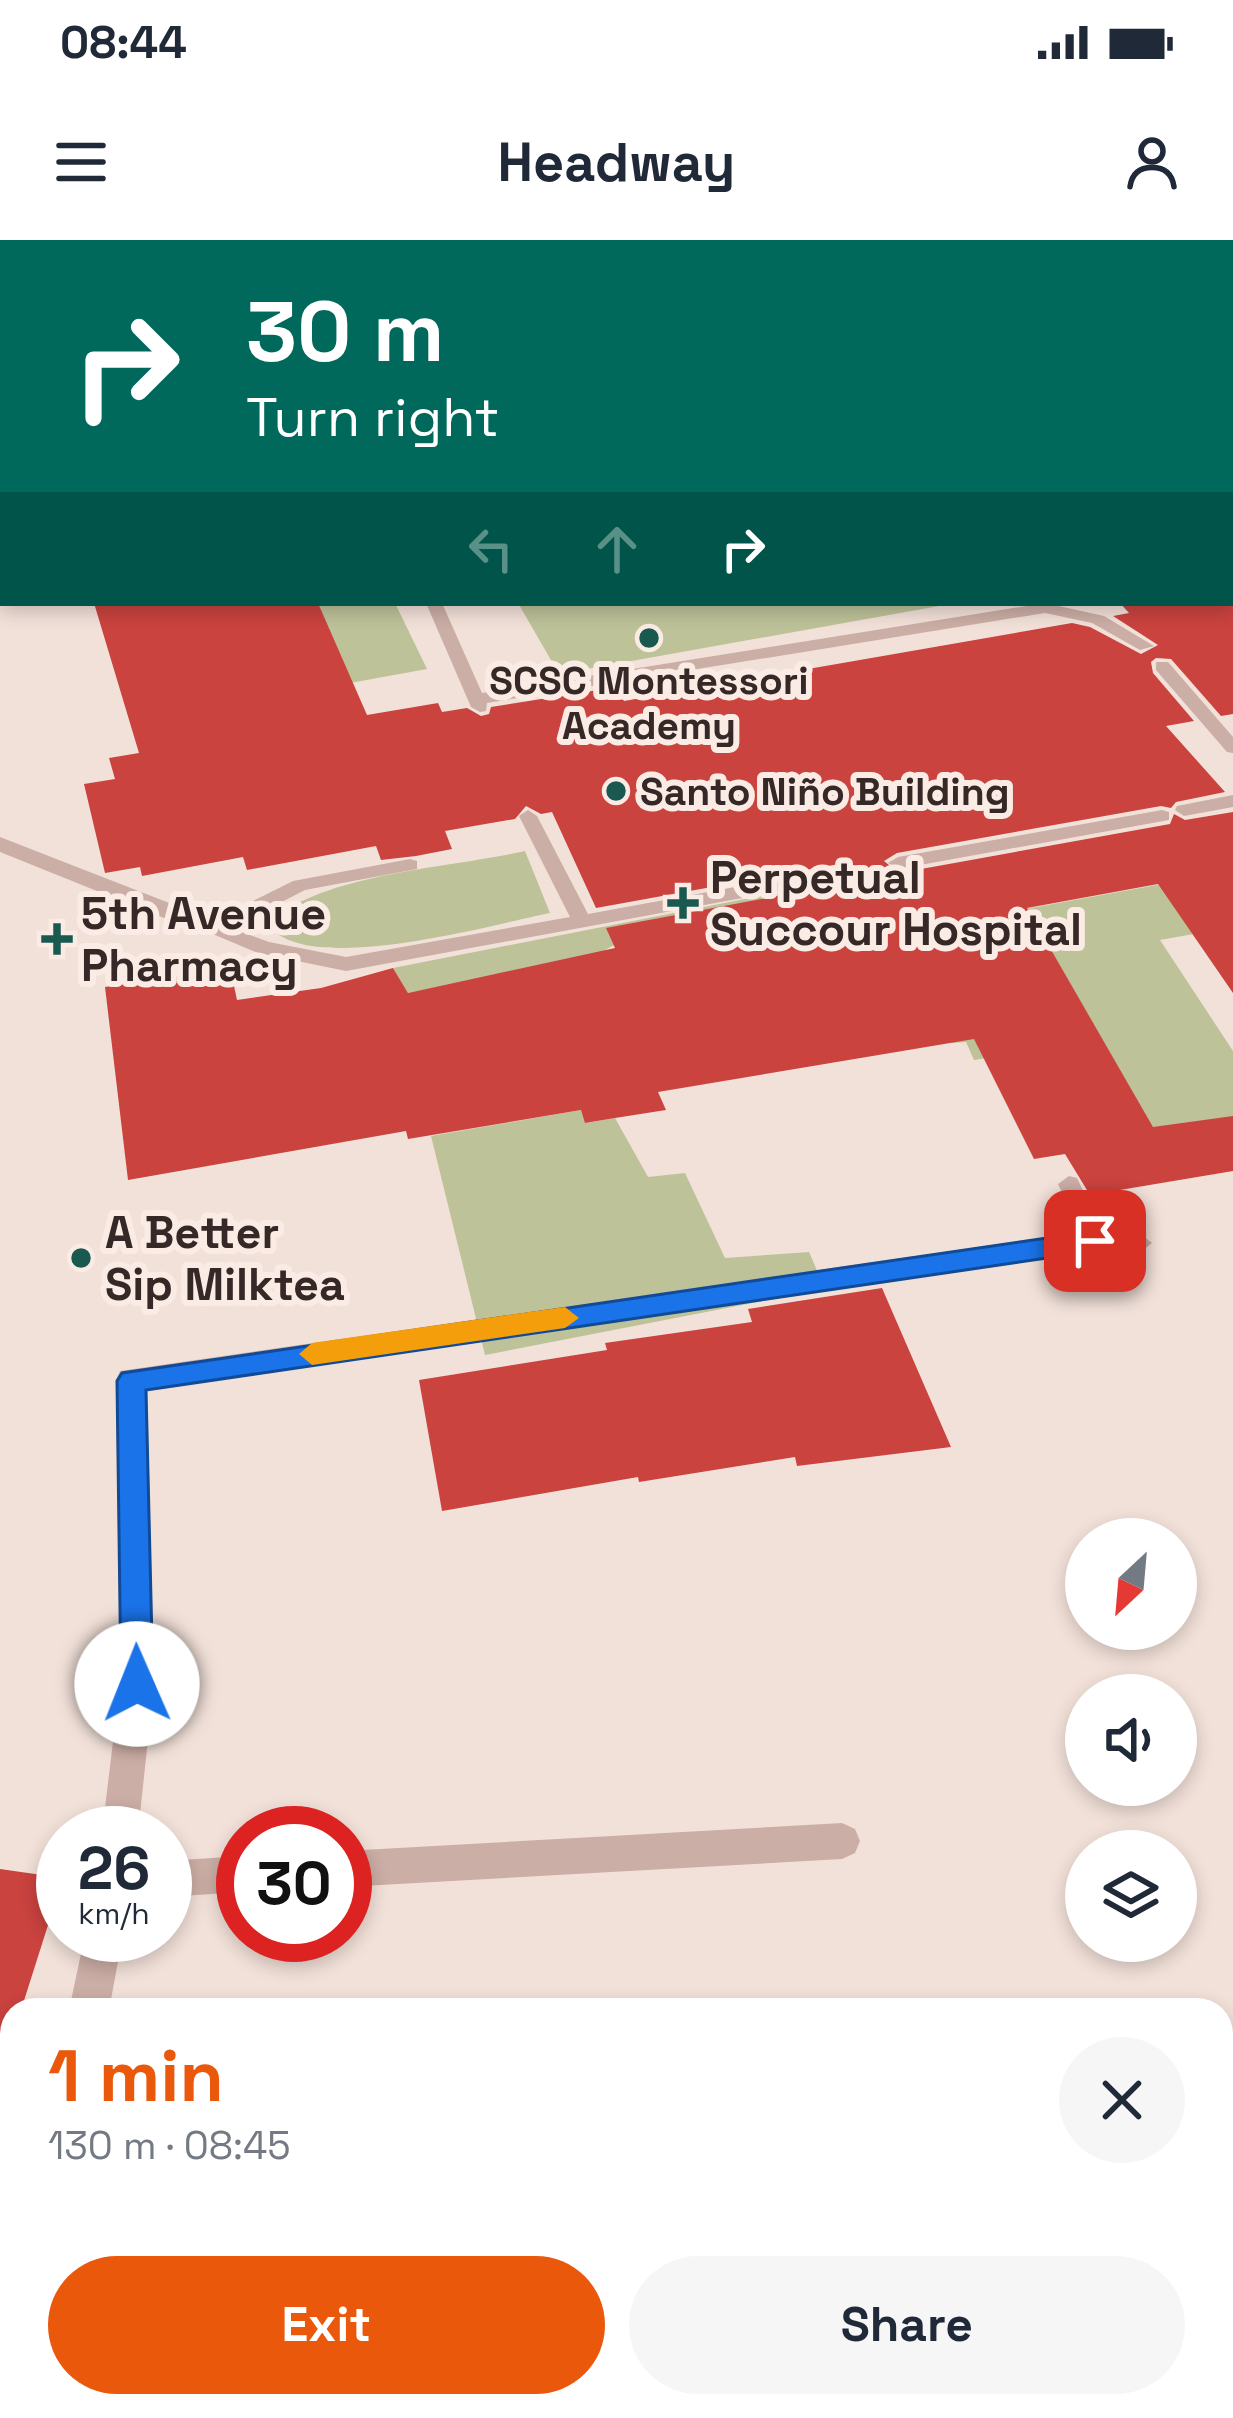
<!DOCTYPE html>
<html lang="en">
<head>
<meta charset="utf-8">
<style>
	body { margin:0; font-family:"Space Grotesk",sans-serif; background:#f6f6f7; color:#1f2937; height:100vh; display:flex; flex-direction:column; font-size:45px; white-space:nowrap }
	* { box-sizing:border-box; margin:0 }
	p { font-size:39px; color:#747a83 }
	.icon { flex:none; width:66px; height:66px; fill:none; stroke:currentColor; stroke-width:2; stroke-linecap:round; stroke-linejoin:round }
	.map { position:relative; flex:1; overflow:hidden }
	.details { position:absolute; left:0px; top:1758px; width:1233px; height:420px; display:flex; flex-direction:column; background:#fff; border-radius:36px 36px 0 0; box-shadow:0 6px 18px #0003 }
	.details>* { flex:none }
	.guide { position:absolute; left:0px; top:0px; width:1233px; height:366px; box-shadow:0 6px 18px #0003; background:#00695c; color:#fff; overflow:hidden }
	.needle { width:78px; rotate:206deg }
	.controls { position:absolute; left:1065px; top:1278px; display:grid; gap:24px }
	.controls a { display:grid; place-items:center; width:132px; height:132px; border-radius:50%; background:#fff; box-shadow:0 6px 18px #0003; font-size:60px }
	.speed { position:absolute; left:36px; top:1566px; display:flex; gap:24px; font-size:60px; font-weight:700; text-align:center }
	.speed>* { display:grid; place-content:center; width:156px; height:156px; border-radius:50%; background:#fff; box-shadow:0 6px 18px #0003; line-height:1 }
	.speed small { font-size:30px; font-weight:400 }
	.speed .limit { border:18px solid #d22; background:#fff; color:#111 }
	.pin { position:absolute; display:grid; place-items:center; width:102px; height:102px; color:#fff; margin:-51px; border-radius:24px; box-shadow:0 6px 18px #0006 }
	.me { position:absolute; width:132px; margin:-66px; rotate:359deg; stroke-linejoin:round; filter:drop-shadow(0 0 9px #0008) }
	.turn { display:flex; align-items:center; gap:42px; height:252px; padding:0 48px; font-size:54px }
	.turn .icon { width:156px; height:156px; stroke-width:2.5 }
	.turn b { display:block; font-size:84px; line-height:102px }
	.lanes { display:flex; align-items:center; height:114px; padding:0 48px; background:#0003; justify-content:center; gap:60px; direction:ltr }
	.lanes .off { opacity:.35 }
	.round { display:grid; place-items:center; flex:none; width:126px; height:126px; border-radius:63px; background:#f6f6f7 }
	.overview { display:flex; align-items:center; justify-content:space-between; height:204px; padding:0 48px }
	h1 { font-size:72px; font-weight:700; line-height:90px; color:#ea580c }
	.cta { display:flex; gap:24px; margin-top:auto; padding:24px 48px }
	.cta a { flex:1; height:138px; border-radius:72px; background:#ea580c; color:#fff; font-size:48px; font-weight:700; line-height:138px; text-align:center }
	.cta a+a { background:#f6f6f7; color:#1f2937 }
	.status { display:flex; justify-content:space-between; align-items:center; height:84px; padding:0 60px; background:#fff; direction:ltr }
	.status svg { height:33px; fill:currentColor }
	header { display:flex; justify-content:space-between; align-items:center; height:156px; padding:0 48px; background:#fff; font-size:54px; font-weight:700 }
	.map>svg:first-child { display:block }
	.green { fill:#bdc299 }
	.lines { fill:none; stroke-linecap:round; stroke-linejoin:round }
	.river { fill:#77b0a6; fill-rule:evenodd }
	.building { fill:#ca433f }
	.path { stroke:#b6978f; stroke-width:10; stroke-dasharray:8 8; stroke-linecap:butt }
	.service { fill:#cbaea5; fill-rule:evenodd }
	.minor { fill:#cbaea5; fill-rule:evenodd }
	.tertiary { fill:#cbaea5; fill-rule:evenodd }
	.route { fill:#1a73e8; stroke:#114b97; stroke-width:3 }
	.slow { fill:#f59e0b }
	.poi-dot { fill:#1a594f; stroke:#faece5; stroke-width:4.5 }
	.labels { text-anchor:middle; stroke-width:12; stroke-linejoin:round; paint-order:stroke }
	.far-poi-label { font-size:39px; font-weight:bold; fill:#362826; stroke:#faece5 }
	.poi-label { font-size:45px; font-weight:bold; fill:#362826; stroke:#faece5; text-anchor:start }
</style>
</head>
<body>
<div class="status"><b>08:44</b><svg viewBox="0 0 49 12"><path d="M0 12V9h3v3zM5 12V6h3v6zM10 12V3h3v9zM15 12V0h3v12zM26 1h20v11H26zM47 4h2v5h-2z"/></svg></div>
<header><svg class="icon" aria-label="menu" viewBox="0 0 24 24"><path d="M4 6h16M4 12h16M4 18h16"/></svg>Headway<svg class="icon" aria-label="person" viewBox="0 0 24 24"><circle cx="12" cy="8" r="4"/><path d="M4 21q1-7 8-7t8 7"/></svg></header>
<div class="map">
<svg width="1233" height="2178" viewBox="0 0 1233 2178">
	<rect width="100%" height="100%" fill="#f2e1d9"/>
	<g class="green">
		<polygon points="318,363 395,363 427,429 328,447 305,393 329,389"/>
		<polygon points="518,363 956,363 559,434"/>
		<path d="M525,611L550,673C494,684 305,738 269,685C313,634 457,627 525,611Z"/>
		<polygon points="1233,631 1233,687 1160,700 1233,811 1233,894 1164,907 1043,697 1031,811 974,820 966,802 952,803 895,704 861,699"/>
		<polygon points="827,643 839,663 627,698 594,716 408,753 393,728"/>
		<polygon points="581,870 586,883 615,878 648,937 685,933 725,1018 809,1012 825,1049 485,1115 431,896"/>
	</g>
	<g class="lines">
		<g class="river">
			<polygon points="890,0 948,0 949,3 891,3"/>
			<polygon points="1230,219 1233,220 1233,262 1230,262"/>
		</g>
	</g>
	<g class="building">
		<polygon points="94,363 318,363 367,475 438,463 442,472 467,468 481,476 489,474 491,467 617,447 624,461 1072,383 1090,387 1141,414 1158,405 1113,376 1129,373 1120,363 1233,363 1233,474 1221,476 1171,419 1156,418 1151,422 1153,433 1194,481 1166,486 1225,552 1176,562 1171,568 1161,566 897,613 884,621 899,633 1170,584 1174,574 1185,580 1233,572 1233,753 1158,644 1027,668 1153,887 1233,876 1233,931 1090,955 1065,914 1034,919 974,799 658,852 666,870 615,878 585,883 581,870 408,899 406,891 128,940 105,747 230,727 237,760 321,748 393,728 408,753 615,708 606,688 841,644 854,632 839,624 596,668 552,572 541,574 526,566 515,579 445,591 452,609 416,616 381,620 376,606 247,630 243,617 142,636 140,627 105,633 84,544 115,539 109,518 139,513"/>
		<polygon points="882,1048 951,1207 797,1226 795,1217 639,1242 638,1237 442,1271 419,1140 607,1110 605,1103 752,1082 748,1069"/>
		<polygon points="0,1629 63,1638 21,1770 12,1770 9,1805 0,1803"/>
	</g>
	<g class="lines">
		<polyline class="path" points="1221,1862 1233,1862"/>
		<g class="service">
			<polygon points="303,0 315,0 316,3 304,3"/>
			<polygon points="426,363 442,363 482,453 1045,363 1104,376 1154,406 1140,410 1092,383 1045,373 487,463 486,471 480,472 471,467"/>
			<polygon points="1156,422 1168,422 1233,497 1233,513 1227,512 1156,430"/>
			<polygon points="1233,555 1233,567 1184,576 1175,570 1177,566"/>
			<polygon points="528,570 537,576 588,674 840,628 850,634 840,640 346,731 258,713 163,673 173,667 213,681 293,641 410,619 417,621 417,629 305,650 231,688 269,702 346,717 570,677 519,576"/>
			<polygon points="1162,570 1169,572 1169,580 898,629 888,623 898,617"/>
			<polygon points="1069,936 1077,938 1107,1001 1103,1007 1095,1010 1087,1007 1058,944"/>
		</g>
		<g class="minor">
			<polygon points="1134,0 1150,0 1151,3 1135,3"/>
			<polygon points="0,597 182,668 185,673 173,681 164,678 0,612"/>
			<polygon points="1095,990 1138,992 1152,1003 1138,1014 1095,1012 147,1150 154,1443 138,1593 102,1593 120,1443 116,1140 120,1131"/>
			<polygon points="842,1583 855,1589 860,1601 855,1613 842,1619 345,1647 345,1611"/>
			<polygon points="243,1616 243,1652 165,1657 165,1621"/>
			<polygon points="85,1695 123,1695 109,1770 69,1770"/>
			<polygon points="27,2166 71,2166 72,2178 28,2178"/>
		</g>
		<polygon class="tertiary" points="26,0 24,3 0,5 0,0"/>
	</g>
	<polygon class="route" points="1095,991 1108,1001 1095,1011 146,1150 153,1444 148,1454 137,1458 126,1454 121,1444 117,1141 122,1133"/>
	<polygon class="slow" points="565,1067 579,1078 565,1088 312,1125 299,1114 312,1103"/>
	<g class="poi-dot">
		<circle cx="649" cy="398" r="12"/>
		<circle cx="616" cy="551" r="12"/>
		<path d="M677 645h12v12h12v12h-12v12h-12v-12h-12v-12h12z"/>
		<path d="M51 681h12v12h12v12h-12v12h-12v-12h-12v-12h12z"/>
		<circle cx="81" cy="1018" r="12"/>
	</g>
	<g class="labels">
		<g class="far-poi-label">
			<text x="649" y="454">SCSC Montessori<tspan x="649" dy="45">Academy</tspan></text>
			<text x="640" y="565" text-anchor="start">Santo Niño Building</text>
		</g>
		<g class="poi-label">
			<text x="710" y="653">Perpetual<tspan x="710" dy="52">Succour Hospital</tspan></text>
			<text x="81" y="689">5th Avenue<tspan x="81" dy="52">Pharmacy</tspan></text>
			<text x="105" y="1008">A Better<tspan x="105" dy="52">Sip Milktea</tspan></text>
		</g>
	</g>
</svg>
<div class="controls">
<a><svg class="needle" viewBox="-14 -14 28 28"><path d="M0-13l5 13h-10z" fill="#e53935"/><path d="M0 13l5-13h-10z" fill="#747a83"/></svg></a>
<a><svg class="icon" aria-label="sound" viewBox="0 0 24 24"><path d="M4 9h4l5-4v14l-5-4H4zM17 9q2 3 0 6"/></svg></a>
<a><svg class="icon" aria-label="layers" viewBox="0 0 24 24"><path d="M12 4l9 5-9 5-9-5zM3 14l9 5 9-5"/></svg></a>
</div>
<div class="speed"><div>26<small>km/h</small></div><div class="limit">30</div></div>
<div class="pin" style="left:1095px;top:1001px;background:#d93025"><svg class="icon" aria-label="arrive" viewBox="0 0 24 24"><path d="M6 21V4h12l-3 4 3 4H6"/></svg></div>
<svg class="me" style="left:137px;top:1444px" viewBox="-20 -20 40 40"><circle r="19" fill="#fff"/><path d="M0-13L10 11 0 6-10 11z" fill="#1a73e8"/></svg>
<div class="guide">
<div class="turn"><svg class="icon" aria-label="right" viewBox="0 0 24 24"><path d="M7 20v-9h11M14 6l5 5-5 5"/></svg><div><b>30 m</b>Turn right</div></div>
<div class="lanes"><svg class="icon off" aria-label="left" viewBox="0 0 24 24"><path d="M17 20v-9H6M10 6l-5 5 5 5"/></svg><svg class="icon off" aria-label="ahead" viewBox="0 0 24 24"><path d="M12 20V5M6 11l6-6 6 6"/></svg><svg class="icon" aria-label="right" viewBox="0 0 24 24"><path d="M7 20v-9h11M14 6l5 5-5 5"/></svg></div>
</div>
<section class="details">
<div class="overview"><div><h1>1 min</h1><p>130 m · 08:45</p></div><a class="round"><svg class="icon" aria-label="close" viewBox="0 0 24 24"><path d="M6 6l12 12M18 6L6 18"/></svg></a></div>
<div class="cta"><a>Exit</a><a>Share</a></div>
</section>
</div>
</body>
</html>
